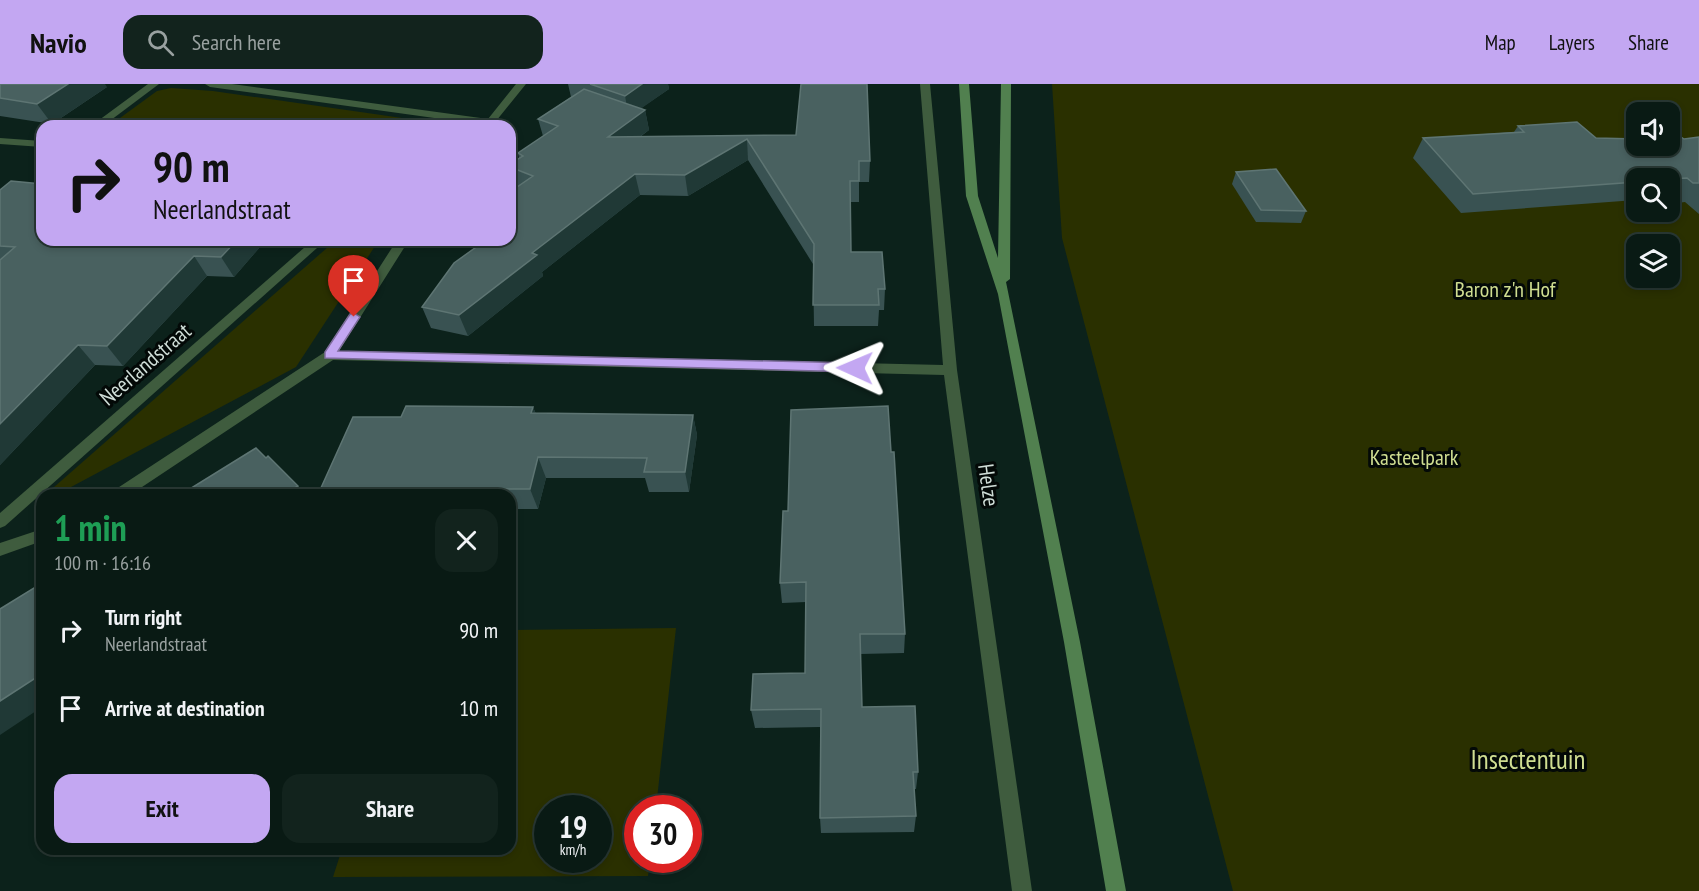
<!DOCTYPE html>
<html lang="en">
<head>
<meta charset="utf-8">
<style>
	body { margin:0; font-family:"PT Sans Narrow",sans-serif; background:#12231d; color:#f1f3f6; height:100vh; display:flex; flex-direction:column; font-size:22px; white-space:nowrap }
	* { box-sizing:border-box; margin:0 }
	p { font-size:20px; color:#99a1a0 }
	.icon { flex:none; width:33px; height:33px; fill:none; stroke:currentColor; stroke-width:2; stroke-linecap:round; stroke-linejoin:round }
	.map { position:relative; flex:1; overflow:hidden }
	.side { position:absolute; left:36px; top:405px; width:480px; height:366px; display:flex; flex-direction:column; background:#091a14; border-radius:18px; box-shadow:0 3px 9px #0003,0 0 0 2px #293834 }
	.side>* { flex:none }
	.top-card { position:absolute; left:36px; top:36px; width:480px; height:126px; border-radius:18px; box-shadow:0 3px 9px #0003,0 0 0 2px #293834; background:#c3a7f2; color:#111; overflow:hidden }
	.controls { position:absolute; left:1626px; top:18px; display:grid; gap:12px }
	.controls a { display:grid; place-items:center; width:54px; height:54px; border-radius:12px; background:#091a14; box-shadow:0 3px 9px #0003,0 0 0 2px #293834; font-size:30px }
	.speed { position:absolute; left:534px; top:711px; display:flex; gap:12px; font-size:30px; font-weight:700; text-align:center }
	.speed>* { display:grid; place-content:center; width:78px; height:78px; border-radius:50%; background:#091a14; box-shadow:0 3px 9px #0003,0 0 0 2px #293834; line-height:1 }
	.speed small { font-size:15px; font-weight:400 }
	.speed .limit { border:9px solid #d22; background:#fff; color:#111 }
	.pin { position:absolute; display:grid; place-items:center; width:51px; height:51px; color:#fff; margin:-62px -26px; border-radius:50% 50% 50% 0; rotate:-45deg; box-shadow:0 0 6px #0007 }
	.pin .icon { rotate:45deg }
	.me { position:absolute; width:66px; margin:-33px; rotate:271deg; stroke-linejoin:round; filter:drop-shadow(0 0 4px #0008) }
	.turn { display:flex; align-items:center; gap:21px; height:126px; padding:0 18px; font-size:27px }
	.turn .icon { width:78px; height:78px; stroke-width:2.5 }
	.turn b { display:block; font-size:42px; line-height:51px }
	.round { display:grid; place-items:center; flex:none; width:63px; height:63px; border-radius:18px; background:#12231d }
	.summary { display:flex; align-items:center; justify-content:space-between; height:102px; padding:0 18px }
	h1 { font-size:36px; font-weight:700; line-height:45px; color:#1e9e55 }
	.primary-button { display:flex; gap:12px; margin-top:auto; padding:12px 18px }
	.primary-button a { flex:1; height:69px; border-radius:18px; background:#c3a7f2; color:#111; font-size:24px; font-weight:700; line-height:69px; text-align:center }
	.primary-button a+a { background:#12231d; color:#f1f3f6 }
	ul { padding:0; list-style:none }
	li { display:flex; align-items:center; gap:18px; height:78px; padding:0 18px }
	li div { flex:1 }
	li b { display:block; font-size:22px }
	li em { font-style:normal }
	header { display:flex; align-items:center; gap:36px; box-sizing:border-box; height:84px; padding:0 30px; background:#c3a7f2; color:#111 }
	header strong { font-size:28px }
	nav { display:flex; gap:33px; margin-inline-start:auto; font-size:21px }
	.search { width:420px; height:54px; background:#12231d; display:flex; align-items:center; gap:15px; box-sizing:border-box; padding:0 21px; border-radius:18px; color:#99a1a0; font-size:22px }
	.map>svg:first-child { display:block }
	.green { fill:#2a3000; fill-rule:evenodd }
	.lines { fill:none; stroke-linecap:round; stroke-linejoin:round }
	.street { fill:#3f5c3e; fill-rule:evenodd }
	.secondary { fill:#51804f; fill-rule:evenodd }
	.wall { fill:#395252 }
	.shaded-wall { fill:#203936 }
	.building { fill:#496160; stroke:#5e7573; stroke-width:1.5 }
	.route { fill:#c3a7f2; stroke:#7f6d9d; stroke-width:1.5 }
	.labels { text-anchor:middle; stroke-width:6; stroke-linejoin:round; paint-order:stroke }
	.park-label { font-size:22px; fill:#d0de91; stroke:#030907 }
	.street-label { font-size:22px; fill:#cfddd7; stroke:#030907 }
	.near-park-label { font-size:27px; fill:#d0de91; stroke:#030907 }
</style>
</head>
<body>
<header>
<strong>Navio</strong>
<div class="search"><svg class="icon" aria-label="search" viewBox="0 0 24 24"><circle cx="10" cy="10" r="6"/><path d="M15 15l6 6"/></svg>Search here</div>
<nav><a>Map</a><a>Layers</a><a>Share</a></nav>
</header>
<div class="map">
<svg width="1699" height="807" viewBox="0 0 1699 807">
	<rect width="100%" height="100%" fill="#0c221b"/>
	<g class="green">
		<path d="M1052,0H1699V807H1233L1062,154ZM1636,28H1670V62H1636ZM1636,94H1670V128H1636ZM1636,160H1670V194H1636Z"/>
		<polygon points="171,4 213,7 451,41 109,42 157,7"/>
		<polygon points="336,156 379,156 296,283 56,411 45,411"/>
		<path d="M676,544L656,724H638V776H650L648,792L333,793L342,765H510V546ZM548,724H598V776H548Z"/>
	</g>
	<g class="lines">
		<g class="street">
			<polygon points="148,0 159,0 103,42 91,42"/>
			<polygon points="205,0 232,0 488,35 516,0 526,0 492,42 210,3"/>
			<polygon points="920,0 930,0 957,286 1032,807 1012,807 944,291 333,276 130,411 110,411 113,407 325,268 397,156 409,156 339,267 943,281"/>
			<polygon points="0,54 42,57 42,63 0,60"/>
			<polygon points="313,156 326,156 5,442 0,444 0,429"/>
			<polygon points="42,445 42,457 0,472 0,459"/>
		</g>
		<polygon class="secondary" points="959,0 969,0 978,112 998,174 1001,0 1011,0 1010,195 1006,198 1080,558 1126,807 1106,807 1064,558 998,210 966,112"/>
	</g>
	<g class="wall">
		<polygon points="0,0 107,3 52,40 0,32"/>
		<polygon points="568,0 668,0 669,5 641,24 645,26 649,46 640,53 796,51 870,77 869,98 859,98 859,118 850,118 851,168 885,205 884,226 879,226 878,242 814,242 813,180 748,76 688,112 640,111 542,188 543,192 468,252 431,244 422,223 483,158 480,156 510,156 516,104 514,103 510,91 510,80 519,74 518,69 543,52 538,35 571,13"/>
		<polygon points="1518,42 1596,54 1684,55 1699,53 1699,130 1685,118 1677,119 1671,114 1670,114 1670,94 1636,94 1636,116 1461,129 1413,74 1423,54 1514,48"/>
		<polygon points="1236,88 1306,127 1301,139 1256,138 1232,100"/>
		<polygon points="0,106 42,156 266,156 234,193 207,192 123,282 95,281 0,381"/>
		<polygon points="533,323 536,330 693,331 697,351 689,408 649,408 645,394 546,394 538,425 510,425 510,411 321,411 401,333"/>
		<polygon points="891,368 905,550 904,569 860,570 862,623 918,688 916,705 914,705 916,732 914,748 821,749 820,734 820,643 755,644 751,626 805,589 806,518 782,519 780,499 788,427"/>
	</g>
	<g class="shaded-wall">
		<polygon points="68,0 105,0 107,3 52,40 37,20"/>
		<polygon points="642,0 668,0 669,5 629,33 625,12"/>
		<polygon points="645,26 649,46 612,73 608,53"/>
		<polygon points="747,55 748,76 688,112 685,91"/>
		<polygon points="635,90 640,111 542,188 543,192 468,252 459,231 532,169"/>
		<polygon points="237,156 266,156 234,193 221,173"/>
		<polygon points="194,172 207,192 123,282 107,262"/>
		<polygon points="78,261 95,281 0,381 0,340"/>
		<polygon points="533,323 541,343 531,329"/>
		<polygon points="693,331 697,351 689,408 685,388"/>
		<polygon points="538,373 546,394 538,425 530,405"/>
		<polygon points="298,402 304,411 283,411"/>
		<polygon points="393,405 396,411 376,411"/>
		<polygon points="40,591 42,593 42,623 0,651 0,617"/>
	</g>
	<g class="building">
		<polygon points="0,0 68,0 37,20 0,14"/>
		<polygon points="590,0 642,0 625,12"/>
		<polygon points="801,0 867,0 870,77 859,77 859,97 850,97 851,168 882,168 885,205 878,205 879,221 813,221 814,160 747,55 685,91 635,90 532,169 537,171 459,231 422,223 454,179 486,156 510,156 510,108 533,92 510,83 510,80 523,72 518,69 558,42 538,35 584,5 645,26 608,53 796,51"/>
		<polygon points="1577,38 1596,54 1636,55 1636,62 1670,62 1670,52 1678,51 1684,55 1699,53 1699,99 1693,99 1687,94 1670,95 1670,94 1636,94 1636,98 1473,110 1423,54 1524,48 1518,42"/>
		<polygon points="1276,85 1306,127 1261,126 1236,88"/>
		<polygon points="11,97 42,100 42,156 237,156 221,173 194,172 107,262 78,261 0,340 0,176 15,163 0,162 0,106"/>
		<polygon points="406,322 533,323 531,329 693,331 685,388 644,388 647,374 538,373 530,405 393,405 376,411 321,411 320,406 353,333 401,333"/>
		<polygon points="888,322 891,368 894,368 905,550 860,550 862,623 915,622 918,688 913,688 916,732 820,734 821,625 751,626 753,590 805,589 806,498 780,499 783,427 788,427 791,326"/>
		<polygon points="256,364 266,374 268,372 298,402 283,411 180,411"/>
		<polygon points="42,499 42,594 40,591 0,617 0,525"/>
	</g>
	<polygon class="route" points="354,229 360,233 338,267 855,279 861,284 855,288 325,274 325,268 350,230"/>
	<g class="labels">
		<g class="park-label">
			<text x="1505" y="213">Baron z'n Hof</text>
			<text x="1414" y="381">Kasteelpark</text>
		</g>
		<g class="street-label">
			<text transform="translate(145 280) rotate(-41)" y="8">Neerlandstraat</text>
			<text transform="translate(989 401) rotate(82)" y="8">Helze</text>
		</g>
		<g class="near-park-label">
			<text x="1528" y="685">Insectentuin</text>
		</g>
	</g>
</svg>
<div class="controls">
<a><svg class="icon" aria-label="sound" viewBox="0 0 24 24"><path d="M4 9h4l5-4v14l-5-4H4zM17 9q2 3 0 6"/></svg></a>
<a><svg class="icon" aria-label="search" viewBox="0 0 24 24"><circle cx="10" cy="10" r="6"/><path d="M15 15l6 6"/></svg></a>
<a><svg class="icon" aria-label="layers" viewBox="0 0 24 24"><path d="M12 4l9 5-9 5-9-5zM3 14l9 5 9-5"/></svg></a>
</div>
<div class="speed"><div>19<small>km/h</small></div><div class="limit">30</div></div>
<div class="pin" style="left:354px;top:233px;background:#d93025"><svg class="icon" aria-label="arrive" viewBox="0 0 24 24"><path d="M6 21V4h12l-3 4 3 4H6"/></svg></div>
<svg class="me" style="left:855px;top:284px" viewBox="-20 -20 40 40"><path d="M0-17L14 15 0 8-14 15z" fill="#c3a7f2" stroke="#fff" stroke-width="4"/></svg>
<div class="top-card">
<div class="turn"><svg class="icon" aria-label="right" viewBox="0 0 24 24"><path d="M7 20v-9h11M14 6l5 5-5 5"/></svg><div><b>90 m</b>Neerlandstraat</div></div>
</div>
<section class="side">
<div class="summary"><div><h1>1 min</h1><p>100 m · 16:16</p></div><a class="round"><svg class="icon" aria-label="close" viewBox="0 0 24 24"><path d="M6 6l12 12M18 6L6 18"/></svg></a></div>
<ul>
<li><svg class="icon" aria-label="right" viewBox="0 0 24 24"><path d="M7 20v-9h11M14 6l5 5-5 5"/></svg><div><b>Turn right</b><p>Neerlandstraat</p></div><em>90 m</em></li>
<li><svg class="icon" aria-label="arrive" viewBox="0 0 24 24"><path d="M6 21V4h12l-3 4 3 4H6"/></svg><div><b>Arrive at destination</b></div><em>10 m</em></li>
</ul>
<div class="primary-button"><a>Exit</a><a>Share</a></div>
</section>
</div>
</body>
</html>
